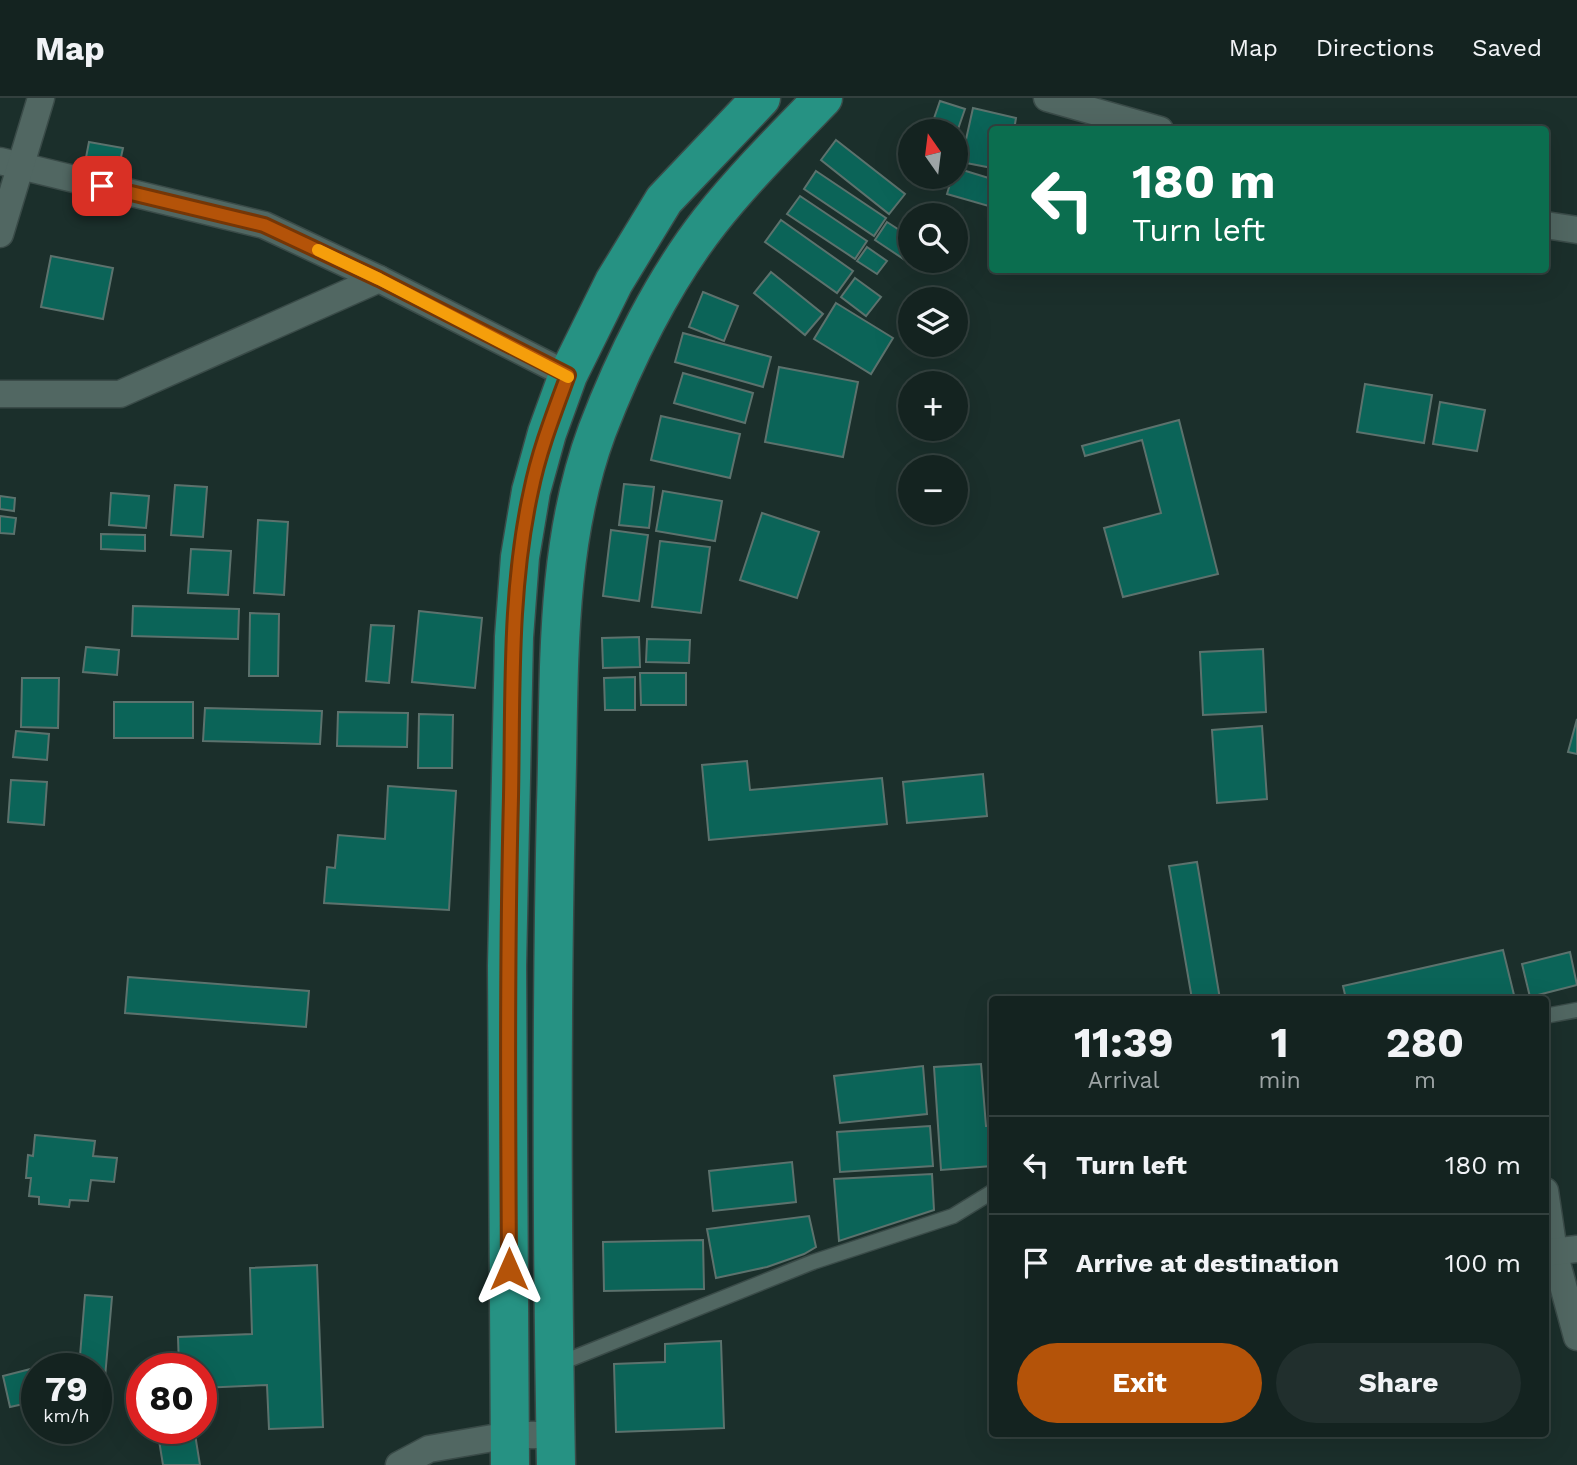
<!DOCTYPE html>
<html lang="en">
<head>
<meta charset="utf-8">
<style>
	body { margin:0; font-family:"Work Sans",sans-serif; background:#212f2d; color:#f1f3f6; height:100vh; display:flex; flex-direction:column; font-size:26px; white-space:nowrap }
	* { box-sizing:border-box; margin:0 }
	p { font-size:23px; color:#9da4a5 }
	.icon { flex:none; width:38px; height:38px; fill:none; stroke:currentColor; stroke-width:2; stroke-linecap:round; stroke-linejoin:round }
	.map { position:relative; flex:1; overflow:hidden }
	.side { position:absolute; left:989px; top:898px; width:560px; height:441px; display:flex; flex-direction:column; background:#142320; border-radius:7px; box-shadow:0 7px 28px #0002,0 0 0 2px #33403e }
	.side>* { flex:none }
	.top-card { position:absolute; left:989px; top:28px; width:560px; height:147px; border-radius:7px; box-shadow:0 7px 28px #0002,0 0 0 2px #33403e; background:#0b6e4f; color:#fff; overflow:hidden }
	.needle { width:46px; rotate:346deg }
	.controls { position:absolute; left:898px; top:21px; display:grid; gap:14px }
	.controls a { display:grid; place-items:center; width:70px; height:70px; border-radius:50%; background:#142320; box-shadow:0 7px 28px #0002,0 0 0 2px #33403e; font-size:35px }
	.speed { position:absolute; left:21px; top:1255px; display:flex; gap:14px; font-size:35px; font-weight:700; text-align:center }
	.speed>* { display:grid; place-content:center; width:91px; height:91px; border-radius:50%; background:#142320; box-shadow:0 7px 28px #0002,0 0 0 2px #33403e; line-height:1 }
	.speed small { font-size:18px; font-weight:400 }
	.speed .limit { border:10px solid #d22; background:#fff; color:#111 }
	.pin { position:absolute; display:grid; place-items:center; width:60px; height:60px; color:#fff; margin:-30px; border-radius:14px; box-shadow:0 4px 10px #0006 }
	.me { position:absolute; width:77px; margin:-38px; rotate:0deg; stroke-linejoin:round; filter:drop-shadow(0 0 5px #0008) }
	.turn { display:flex; align-items:center; gap:24px; height:147px; padding:0 28px; font-size:32px }
	.turn .icon { width:91px; height:91px; stroke-width:2.5 }
	.turn b { display:block; font-size:49px; line-height:60px }
	.eta { display:flex; justify-content:space-evenly; align-items:center; height:119px; text-align:center }
	.eta b { font-size:42px; font-weight:700; line-height:49px }
	.primary-button { display:flex; gap:14px; margin-top:auto; padding:14px 28px }
	.primary-button a { flex:1; height:80px; border-radius:42px; background:#b45309; color:#fff; font-size:28px; font-weight:700; line-height:80px; text-align:center }
	.primary-button a+a { background:#212f2d; color:#f1f3f6 }
	ul { padding:0; list-style:none }
	li { display:flex; align-items:center; gap:21px; height:98px; padding:0 28px; border-top:2px solid #33403e }
	li div { flex:1 }
	li b { display:block; font-size:26px }
	li em { font-style:normal }
	header { display:flex; align-items:center; gap:42px; box-sizing:border-box; height:98px; padding:0 35px; background:#142320; border-bottom:2px solid #33403e }
	header strong { font-size:33px }
	nav { display:flex; gap:38px; margin-inline-start:auto; font-size:24px }
	.map>svg:first-child { display:block }
	.building { fill:#0b6458; stroke:#5c726d; stroke-width:2 }
	.lines { fill:none; stroke-linecap:round; stroke-linejoin:round }
	.service-casing { stroke:#3a4b48; stroke-width:17 }
	.minor-casing { stroke:#3a4b48; stroke-width:29 }
	.trunk-casing { stroke:#3a4b48; stroke-width:41 }
	.service { stroke:#516762; stroke-width:14 }
	.minor { stroke:#516762; stroke-width:26 }
	.trunk { stroke:#269283; stroke-width:38 }
	.route-casing { stroke:#753606; stroke-width:18 }
	.route { stroke:#b45309; stroke-width:12 }
	.slow { stroke:#f59e0b; stroke-width:12 }
</style>
</head>
<body>
<header>
<strong>Map</strong>
<nav><a>Map</a><a>Directions</a><a>Saved</a></nav>
</header>
<div class="map">
<svg width="1577" height="1367" viewBox="0 0 1577 1367">
	<rect width="100%" height="100%" fill="#1b2f2b"/>
	<g class="building">
		<polygon points="940,3 965,11 957,34 932,26"/>
		<polygon points="973,10 1016,20 1014,32 992,32 992,70 961,64"/>
		<polygon points="836,42 905,96 889,116 821,62"/>
		<polygon points="89,44 123,50 116,82 83,75"/>
		<polygon points="956,70 992,81 992,109 947,96 952,79 956,79"/>
		<polygon points="816,73 886,120 874,138 804,91"/>
		<polygon points="800,98 867,143 855,161 787,116"/>
		<polygon points="781,122 853,173 837,195 765,144"/>
		<polygon points="887,124 910,139 910,163 913,163 911,166 875,142"/>
		<polygon points="867,149 887,163 877,176 857,163"/>
		<polygon points="51,158 113,170 103,221 41,209"/>
		<polygon points="771,174 823,216 805,237 754,195"/>
		<polygon points="855,180 881,199 866,218 841,199"/>
		<polygon points="703,194 738,208 724,243 689,229"/>
		<polygon points="836,205 893,240 871,276 814,241"/>
		<polygon points="683,235 771,259 763,289 675,264"/>
		<polygon points="779,269 858,284 843,359 765,344"/>
		<polygon points="683,275 753,295 745,325 674,305"/>
		<polygon points="1365,286 1432,297 1424,345 1357,334"/>
		<polygon points="1440,304 1485,312 1477,353 1433,346"/>
		<polygon points="661,318 740,336 730,380 651,362"/>
		<polygon points="1179,322 1218,476 1123,499 1104,430 1161,415 1142,342 1085,358 1082,348"/>
		<polygon points="624,386 654,389 649,430 619,427"/>
		<polygon points="175,387 207,389 203,439 171,437"/>
		<polygon points="663,393 722,403 715,443 656,433"/>
		<polygon points="111,395 149,398 146,430 109,427"/>
		<polygon points="0,398 15,400 14,413 0,411"/>
		<polygon points="762,415 819,434 797,500 740,482"/>
		<polygon points="0,418 16,420 14,436 0,435"/>
		<polygon points="258,422 288,424 284,497 254,495"/>
		<polygon points="611,432 648,437 639,503 603,498"/>
		<polygon points="101,436 145,437 145,453 101,451"/>
		<polygon points="660,443 710,449 701,515 652,509"/>
		<polygon points="191,451 231,453 228,497 188,495"/>
		<polygon points="133,508 239,511 238,541 132,538"/>
		<polygon points="419,513 482,520 475,590 412,584"/>
		<polygon points="250,515 279,516 278,578 249,578"/>
		<polygon points="371,527 394,528 389,585 366,583"/>
		<polygon points="639,539 640,569 603,570 602,540"/>
		<polygon points="647,541 690,542 689,565 646,564"/>
		<polygon points="86,549 119,552 117,577 83,574"/>
		<polygon points="1263,551 1266,614 1203,617 1200,554"/>
		<polygon points="640,575 686,575 686,607 641,607"/>
		<polygon points="635,579 635,612 605,612 604,580"/>
		<polygon points="22,580 59,580 58,630 21,629"/>
		<rect x="114" y="604" width="79" height="36"/>
		<polygon points="205,610 322,613 320,646 203,643"/>
		<polygon points="338,614 408,615 407,649 337,648"/>
		<polygon points="419,616 453,617 452,670 418,670"/>
		<polygon points="1577,621 1577,656 1568,654"/>
		<polygon points="1262,628 1267,701 1217,705 1212,632"/>
		<polygon points="16,633 49,636 47,662 13,659"/>
		<polygon points="747,663 750,692 882,680 887,726 709,742 702,667"/>
		<polygon points="983,676 987,718 907,725 903,684"/>
		<polygon points="11,682 47,684 44,727 8,724"/>
		<polygon points="388,688 456,693 449,812 324,805 327,769 335,770 338,737 385,741"/>
		<polygon points="1197,764 1220,901 1192,901 1169,768"/>
		<polygon points="1503,852 1515,901 1346,901 1343,888"/>
		<polygon points="1570,854 1577,887 1530,899 1522,866"/>
		<polygon points="128,879 309,893 306,929 125,915"/>
		<polygon points="981,966 986,1028 992,1028 992,1068 941,1072 934,969"/>
		<polygon points="923,968 927,1016 840,1025 834,978"/>
		<polygon points="930,1028 933,1068 840,1074 837,1034"/>
		<polygon points="35,1037 95,1043 93,1058 117,1060 114,1084 91,1082 88,1103 70,1102 69,1109 39,1106 39,1099 29,1098 31,1080 26,1080 28,1057 33,1058"/>
		<polygon points="792,1064 796,1104 713,1113 709,1073"/>
		<polygon points="932,1076 934,1112 839,1143 834,1081"/>
		<polygon points="809,1118 816,1149 804,1156 767,1169 716,1180 707,1131"/>
		<polygon points="703,1142 704,1191 604,1193 603,1144"/>
		<polygon points="317,1167 323,1329 269,1331 267,1287 201,1290 201,1270 179,1270 178,1239 252,1236 250,1170"/>
		<polygon points="85,1197 112,1199 102,1314 96,1314 96,1270 79,1270"/>
		<polygon points="721,1243 724,1330 616,1334 614,1266 665,1264 665,1246"/>
		<polygon points="50,1266 51,1270 37,1270 37,1303 10,1309 3,1278"/>
		<polygon points="157,1330 194,1330 200,1367 163,1367"/>
	</g>
	<g class="lines">
		<g class="service-casing">
			<g id="service">
				<polyline points="1545,918 1577,912"/>
				<polyline points="558,1266 813,1164 953,1118 992,1094"/>
			</g>
		</g>
		<g class="minor-casing">
			<g id="minor">
				<polyline points="1047,0 1160,32"/>
				<polyline points="0,63 264,127 379,181 568,277"/>
				<polyline points="1545,127 1577,132"/>
				<polyline points="0,136 41,0"/>
				<polyline points="0,296 120,296 379,181"/>
				<polyline points="1545,1093 1554,1154 1577,1239"/>
				<polyline points="1545,1155 1577,1151"/>
				<polyline points="399,1367 429,1351 510,1337 555,1337"/>
			</g>
		</g>
		<g class="trunk-casing">
			<g id="trunk">
				<polyline points="510,1367 507,868 514,539 520,459 531,393 547,335 568,277 614,184 664,102 761,0"/>
				<path d="M556,1367C552,1147 551,927 556,707C560,582 553,452 597,333C624,262 663,183 710,123C745,79 784,40 823,0"/>
			</g>
		</g>
		<use href="#service" class="service"/>
		<use href="#minor" class="minor"/>
		<use href="#trunk" class="trunk"/>
	</g>
	<g class="lines">
		<g class="route-casing">
			<path id="route" d="M102,88L264,127L379,181L568,277C554,315 539,353 531,393C509,493 513,598 511,699C507,857 508,1014 509,1171"/>
		</g>
		<use href="#route" class="route"/>
		<polyline class="slow" points="318,152 379,181 568,279"/>
	</g>
</svg>
<div class="controls">
<a><svg class="needle" viewBox="-14 -14 28 28"><path d="M0-13l5 13h-10z" fill="#e53935"/><path d="M0 13l5-13h-10z" fill="#9da4a5"/></svg></a>
<a><svg class="icon" aria-label="search" viewBox="0 0 24 24"><circle cx="10" cy="10" r="6"/><path d="M15 15l6 6"/></svg></a>
<a><svg class="icon" aria-label="layers" viewBox="0 0 24 24"><path d="M12 4l9 5-9 5-9-5zM3 14l9 5 9-5"/></svg></a>
<a>+</a>
<a>−</a>
</div>
<div class="speed"><div>79<small>km/h</small></div><div class="limit">80</div></div>
<div class="pin" style="left:102px;top:88px;background:#d93025"><svg class="icon" aria-label="arrive" viewBox="0 0 24 24"><path d="M6 21V4h12l-3 4 3 4H6"/></svg></div>
<svg class="me" style="left:509px;top:1171px" viewBox="-20 -20 40 40"><path d="M0-17L14 15 0 8-14 15z" fill="#b45309" stroke="#fff" stroke-width="4"/></svg>
<div class="top-card">
<div class="turn"><svg class="icon" aria-label="left" viewBox="0 0 24 24"><path d="M17 20v-9H6M10 6l-5 5 5 5"/></svg><div><b>180 m</b>Turn left</div></div>
</div>
<section class="side">
<div class="eta">
<div><b>11:39</b><p>Arrival</p></div>
<div><b>1</b><p>min</p></div>
<div><b>280</b><p>m</p></div>
</div>
<ul>
<li><svg class="icon" aria-label="left" viewBox="0 0 24 24"><path d="M17 20v-9H6M10 6l-5 5 5 5"/></svg><div><b>Turn left</b></div><em>180 m</em></li>
<li><svg class="icon" aria-label="arrive" viewBox="0 0 24 24"><path d="M6 21V4h12l-3 4 3 4H6"/></svg><div><b>Arrive at destination</b></div><em>100 m</em></li>
</ul>
<div class="primary-button"><a>Exit</a><a>Share</a></div>
</section>
</div>
</body>
</html>
